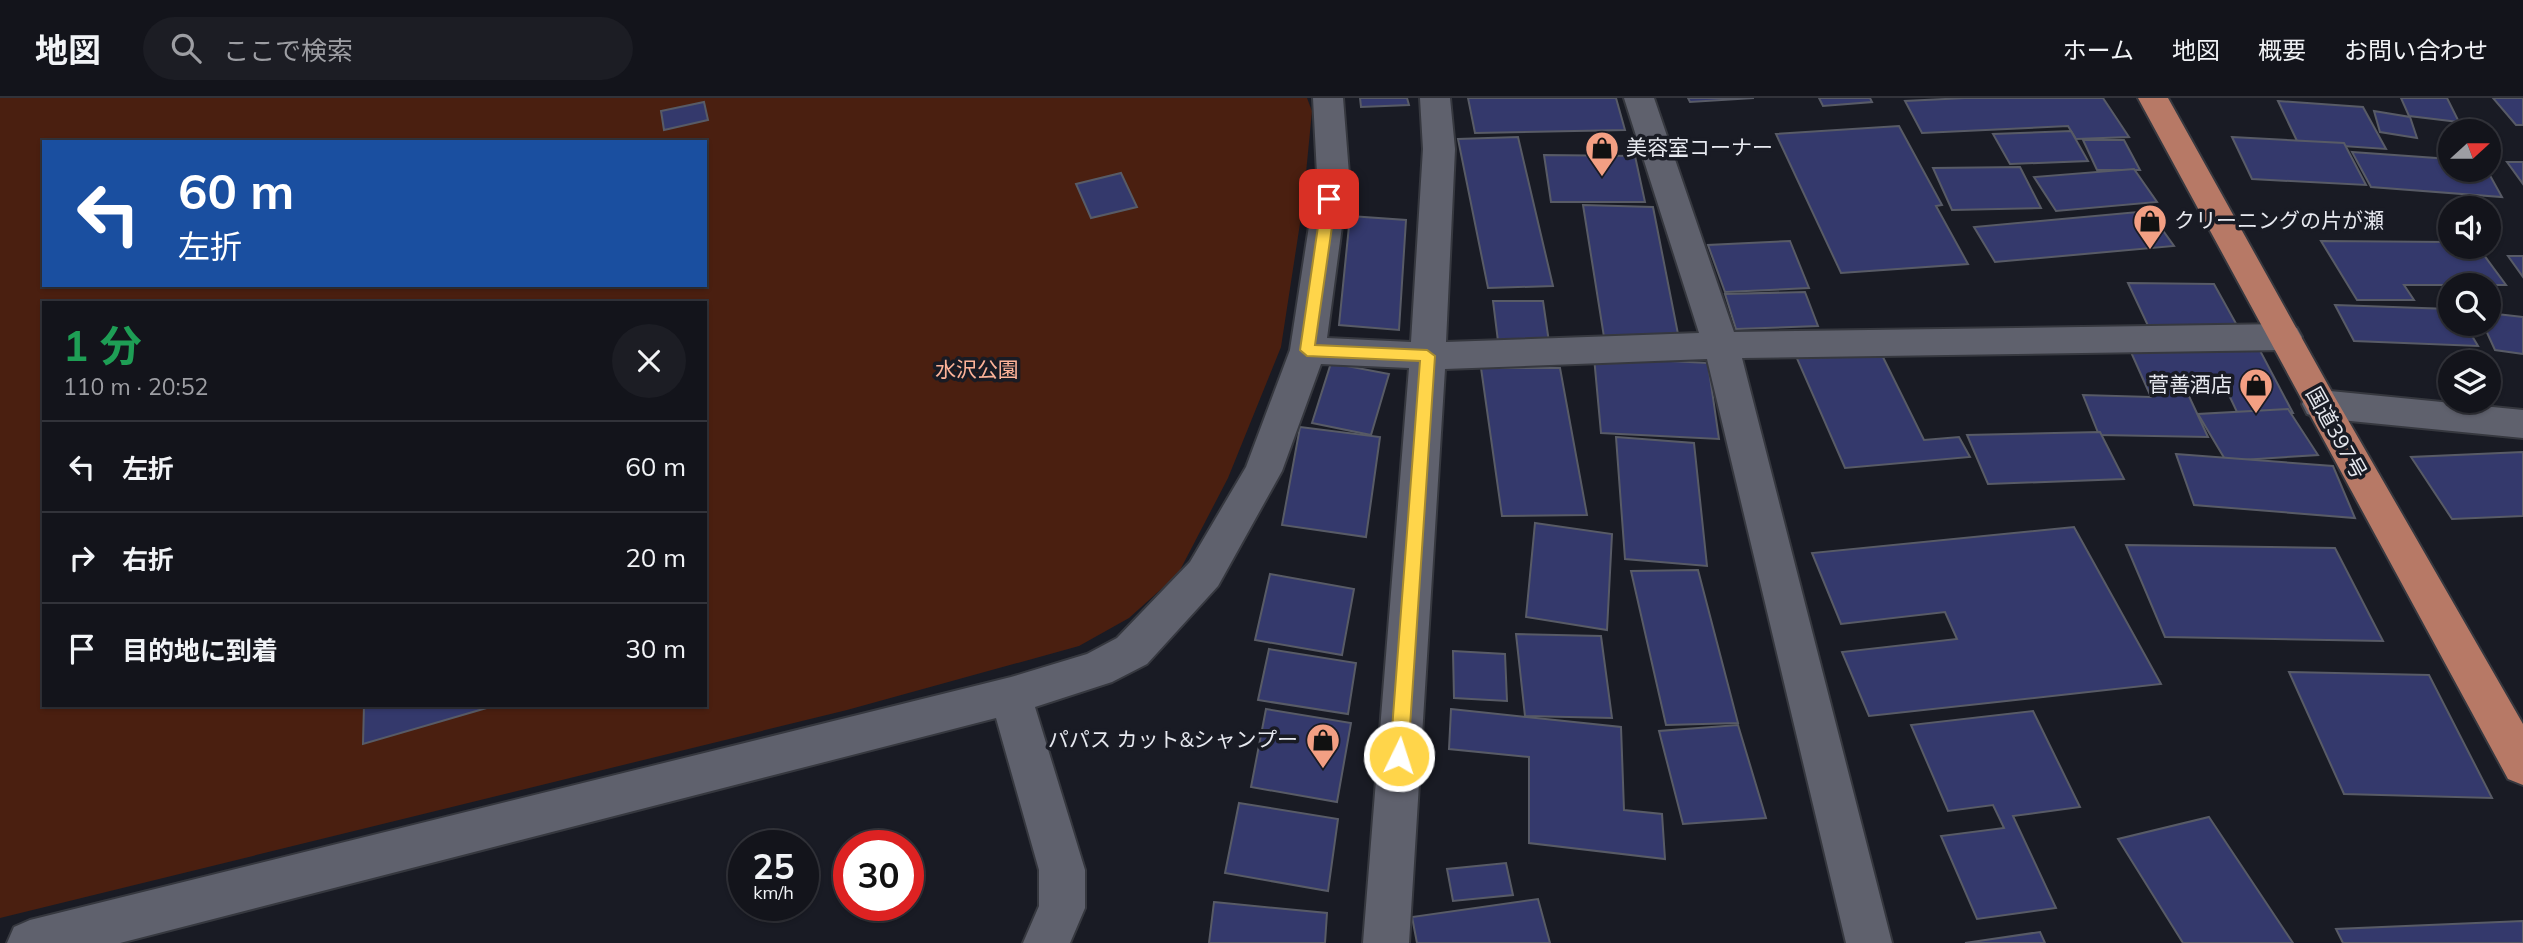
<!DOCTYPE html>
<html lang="ja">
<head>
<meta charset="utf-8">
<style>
	body { margin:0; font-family:Mulish,"Noto Sans JP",sans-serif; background:#1c1d24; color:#f1f3f6; height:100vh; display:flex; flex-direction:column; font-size:26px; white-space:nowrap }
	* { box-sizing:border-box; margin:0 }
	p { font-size:23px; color:#9d9ea3 }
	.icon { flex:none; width:38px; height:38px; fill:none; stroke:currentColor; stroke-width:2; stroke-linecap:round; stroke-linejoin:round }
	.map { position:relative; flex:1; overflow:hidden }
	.side { position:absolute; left:42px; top:203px; width:665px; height:406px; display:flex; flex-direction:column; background:#13141b; border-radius:0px; box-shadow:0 2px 5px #0004,0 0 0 2px #32333a }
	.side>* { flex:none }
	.hud { position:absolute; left:42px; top:42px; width:665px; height:147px; border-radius:0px; box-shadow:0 2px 5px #0004,0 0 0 2px #32333a; background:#1a4fa0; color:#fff; overflow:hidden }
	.needle { width:46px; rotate:69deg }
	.controls { position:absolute; left:2438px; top:21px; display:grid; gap:14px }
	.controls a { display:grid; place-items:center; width:63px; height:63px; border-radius:50%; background:#13141b; box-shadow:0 2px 5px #0004,0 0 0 2px #32333a; font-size:35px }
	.speed { position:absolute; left:728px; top:732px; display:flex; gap:14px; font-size:35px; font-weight:700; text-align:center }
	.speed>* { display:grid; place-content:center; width:91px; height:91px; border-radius:50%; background:#13141b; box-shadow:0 2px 5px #0004,0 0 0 2px #32333a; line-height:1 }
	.speed small { font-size:18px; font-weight:400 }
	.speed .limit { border:10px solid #d22; background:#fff; color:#111 }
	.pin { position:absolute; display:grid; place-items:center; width:60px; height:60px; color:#fff; margin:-30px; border-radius:14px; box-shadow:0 4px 10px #0006 }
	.me { position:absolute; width:77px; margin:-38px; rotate:4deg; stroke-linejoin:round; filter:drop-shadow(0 0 5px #0008) }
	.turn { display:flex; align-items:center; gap:24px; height:147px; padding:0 21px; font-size:32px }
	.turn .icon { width:91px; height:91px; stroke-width:2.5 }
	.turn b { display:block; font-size:49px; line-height:60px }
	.round { display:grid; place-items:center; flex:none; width:74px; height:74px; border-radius:37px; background:#1c1d24 }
	.head { display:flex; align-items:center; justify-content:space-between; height:119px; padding:0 21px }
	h1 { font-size:42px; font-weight:700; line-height:52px; color:#1e9e55 }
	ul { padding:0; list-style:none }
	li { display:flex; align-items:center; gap:21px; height:91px; padding:0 21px; border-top:2px solid #32333a }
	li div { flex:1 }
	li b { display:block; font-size:26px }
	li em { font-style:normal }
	header { display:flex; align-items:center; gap:42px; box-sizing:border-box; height:98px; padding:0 35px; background:#13141b; border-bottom:2px solid #32333a }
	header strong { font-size:33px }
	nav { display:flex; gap:38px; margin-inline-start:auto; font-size:24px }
	.search { width:490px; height:63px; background:#1c1d24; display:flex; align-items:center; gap:18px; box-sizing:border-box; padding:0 24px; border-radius:38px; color:#9d9ea3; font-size:26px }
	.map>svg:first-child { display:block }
	.green { fill:#4a1f10; fill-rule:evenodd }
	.building { fill:#34396c; stroke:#585b66; stroke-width:2 }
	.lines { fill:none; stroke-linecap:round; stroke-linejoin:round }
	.minor-casing { stroke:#36383f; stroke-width:4 }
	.tertiary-casing { stroke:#36383f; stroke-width:4 }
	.trunk-casing { stroke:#36383f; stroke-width:4 }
	.minor { fill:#5f616d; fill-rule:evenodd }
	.tertiary { fill:#5f616d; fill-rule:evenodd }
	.trunk { fill:#b77966; fill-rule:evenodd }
	.route { fill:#ffd54a; stroke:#a68a30; stroke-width:2 }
	.labels { text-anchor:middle; stroke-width:7; stroke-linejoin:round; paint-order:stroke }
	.poi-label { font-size:21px; fill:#e6e8ef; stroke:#191b24; text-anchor:start }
	.park-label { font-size:21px; fill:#fdb399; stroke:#191b24 }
	.street-label { font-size:21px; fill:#e6e8ef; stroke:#191b24 }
</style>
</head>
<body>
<header>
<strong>地図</strong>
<div class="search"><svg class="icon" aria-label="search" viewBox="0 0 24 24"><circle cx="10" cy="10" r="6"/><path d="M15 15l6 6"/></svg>ここで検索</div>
<nav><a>ホーム</a><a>地図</a><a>概要</a><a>お問い合わせ</a></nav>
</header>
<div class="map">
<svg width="2523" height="845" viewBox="0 0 2523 845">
	<rect width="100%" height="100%" fill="#191b24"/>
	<path class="green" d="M0,0H1307L1312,13L1303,106L1281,249L1228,380L1178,476L1129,520L1079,548L847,612L0,820ZM44,44H705V187H44ZM44,205H705V607H44Z"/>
	<g class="building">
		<polygon points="1360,0 1407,0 1409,7 1361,9"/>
		<polygon points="1468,0 1616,0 1625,32 1475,35"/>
		<polygon points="1688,0 1754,0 1690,4"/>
		<polygon points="1819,0 1870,0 1872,4 1823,8"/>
		<polygon points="1965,0 2103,0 2129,39 2076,41 2068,28 1922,35 1905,3"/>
		<polygon points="2401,0 2447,0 2459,24 2409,18"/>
		<polygon points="2493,0 2523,0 2523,27 2516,27"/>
		<polygon points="2278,3 2363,9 2386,51 2298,45"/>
		<polygon points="704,4 708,22 664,32 661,13"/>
		<polygon points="2374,13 2410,19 2417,40 2380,34"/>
		<polygon points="1899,28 1942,107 1936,108 1968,166 1841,175 1776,36"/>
		<polygon points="2071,33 2088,63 2010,66 1993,36"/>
		<polygon points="1518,39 1553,188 1488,190 1458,41"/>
		<polygon points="2232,39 2344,45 2366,87 2252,81"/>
		<polygon points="2083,42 2124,42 2140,72 2097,72"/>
		<polygon points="2352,54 2450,61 2450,72 2487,72 2502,99 2371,89"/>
		<polygon points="1544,57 1635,58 1645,104 1551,104"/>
		<polygon points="2507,64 2523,64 2523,86"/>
		<polygon points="2020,69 2041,110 1952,112 1933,70"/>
		<polygon points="2134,71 2157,104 2056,113 2034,79"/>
		<polygon points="1121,75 1137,109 1091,120 1076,86"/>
		<polygon points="1583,107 1653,109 1679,241 1604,239"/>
		<polygon points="2149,113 2174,148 1995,164 1974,129"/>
		<polygon points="1350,118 1406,122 1399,232 1339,227"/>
		<polygon points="1790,143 1809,190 1725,194 1708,147"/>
		<polygon points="2321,143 2450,144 2450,149 2478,149 2506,187 2404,187 2414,202 2357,202"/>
		<polygon points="2508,158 2523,158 2523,179"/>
		<polygon points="2128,185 2214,186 2239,231 2150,232"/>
		<polygon points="1805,194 1818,228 1736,231 1725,196"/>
		<polygon points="1493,203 1543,203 1549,244 1498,243"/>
		<polygon points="2335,207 2450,211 2450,226 2465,226 2478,248 2354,243"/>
		<polygon points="2488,215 2523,219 2523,256 2495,252 2483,226 2488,226"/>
		<polygon points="2126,243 2256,245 2293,315 2237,314 2229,297 2188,296 2208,339 2099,337 2083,297 2151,299"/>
		<polygon points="1878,249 1924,342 1959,339 1970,359 1845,370 1795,256"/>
		<polygon points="1594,259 1708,265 1719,341 1601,335"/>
		<polygon points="1331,265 1389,276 1371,337 1312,325"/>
		<polygon points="1481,270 1560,270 1587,417 1502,418"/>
		<polygon points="2288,311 2318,357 2226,363 2198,316"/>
		<polygon points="1300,329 1380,339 1366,439 1282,427"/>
		<polygon points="2100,334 2124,381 1988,386 1967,337"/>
		<polygon points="1616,339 1694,345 1707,468 1625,461"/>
		<polygon points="2523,354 2523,418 2452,421 2411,359"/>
		<polygon points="2176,356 2333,368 2355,420 2194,407"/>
		<polygon points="1535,425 1612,436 1607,532 1526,519"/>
		<polygon points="2074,429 2161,586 1869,618 1842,554 1957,541 1945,514 1841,526 1812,455"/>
		<polygon points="2126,447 2335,450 2383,543 2165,539"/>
		<polygon points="1698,472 1738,625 1666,627 1631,473"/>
		<polygon points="1270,476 1354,491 1342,557 1255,542"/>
		<polygon points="1516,536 1601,538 1612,620 1525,618"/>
		<polygon points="1269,551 1356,565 1348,616 1258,602"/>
		<polygon points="1453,553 1505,556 1507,603 1454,600"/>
		<polygon points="2289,574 2429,577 2492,700 2344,696"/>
		<polygon points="364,607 497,607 363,646"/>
		<polygon points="1266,611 1351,625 1337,704 1251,689"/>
		<polygon points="1451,611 1621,629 1624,712 1662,716 1665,761 1529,745 1529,659 1449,651"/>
		<polygon points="2033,613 2080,709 2013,718 2056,810 1977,821 1941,738 2004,730 1993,707 1948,713 1911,627"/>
		<polygon points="1738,627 1766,720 1683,726 1659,633"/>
		<polygon points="1239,705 1338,721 1328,793 1225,775"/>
		<polygon points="2209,719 2293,845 2183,845 2118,741"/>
		<polygon points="1506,765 1513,797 1453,803 1447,771"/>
		<polygon points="1538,801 1550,845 1417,845 1412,819"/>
		<polygon points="1214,804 1327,815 1325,845 1209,845"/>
		<polygon points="2523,823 2523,845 2343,845 2336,831"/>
		<polygon points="2040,834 2045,845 1965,845"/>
	</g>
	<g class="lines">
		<g class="minor-casing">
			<polygon id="minor" points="1313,0 1343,0 1349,76 1327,240 1411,244 1423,51 1420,0 1450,0 1455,51 1446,244 1699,235 1624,0 1654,0 1734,234 2285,226 2297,230 2302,239 2297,248 2285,252 1742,260 1892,845 1846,845 1707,261 1445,271 1409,845 1363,845 1409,270 1321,266 1282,373 1218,488 1147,566 1112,584 1035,609 1085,772 1085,810 1070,845 1023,845 1039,808 1039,772 996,620 120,845 7,845 14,829 30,822 1011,579 1087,556 1117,540 1190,464 1246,369 1290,252 1317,76"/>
		</g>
		<g class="tertiary-casing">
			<polygon id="tertiary" points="2320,292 2523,312 2523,340 2320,320 2307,316 2302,306 2307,296"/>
		</g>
		<g class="trunk-casing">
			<polygon id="trunk" points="2138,0 2168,0 2333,296 2523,626 2523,687 2508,681"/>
		</g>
		<use href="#minor" class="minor"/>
		<use href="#tertiary" class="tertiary"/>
		<use href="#trunk" class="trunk"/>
	</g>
	<polygon class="route" points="1329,97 1336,101 1315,247 1427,252 1435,258 1408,658 1406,664 1399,666 1393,664 1390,658 1420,263 1307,258 1300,252 1322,101"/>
	<defs>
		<g id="shop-pin" transform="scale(1.75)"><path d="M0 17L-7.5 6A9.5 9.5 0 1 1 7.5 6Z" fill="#f39f83" stroke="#191b24"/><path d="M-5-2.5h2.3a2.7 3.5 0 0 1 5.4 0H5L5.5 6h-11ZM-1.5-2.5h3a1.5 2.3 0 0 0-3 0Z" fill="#111"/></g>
	</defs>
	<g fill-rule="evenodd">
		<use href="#shop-pin" x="1602" y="50"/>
		<use href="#shop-pin" x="2150" y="123"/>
		<use href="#shop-pin" x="2256" y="287"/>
		<use href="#shop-pin" x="1323" y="642"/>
	</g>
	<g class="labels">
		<g class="poi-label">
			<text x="1626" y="57">美容室コーナー</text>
			<text x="2174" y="130">クリーニングの片が瀬</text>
			<text x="2232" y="294" text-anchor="end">菅善酒店</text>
			<text x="1298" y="649" text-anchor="end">パパス カット&amp;シャンプー</text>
		</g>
		<g class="park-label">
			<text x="977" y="279">水沢公園</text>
		</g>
		<g class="street-label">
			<text transform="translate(2336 335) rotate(61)" y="7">国道397号</text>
		</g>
	</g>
</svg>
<div class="controls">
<a><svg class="needle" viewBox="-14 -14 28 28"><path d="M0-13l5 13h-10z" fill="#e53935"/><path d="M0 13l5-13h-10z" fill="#9d9ea3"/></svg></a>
<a><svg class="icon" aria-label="sound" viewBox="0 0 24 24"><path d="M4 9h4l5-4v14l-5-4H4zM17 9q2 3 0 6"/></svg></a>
<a><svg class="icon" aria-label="search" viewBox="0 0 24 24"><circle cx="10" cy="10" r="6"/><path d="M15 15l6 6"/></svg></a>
<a><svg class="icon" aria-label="layers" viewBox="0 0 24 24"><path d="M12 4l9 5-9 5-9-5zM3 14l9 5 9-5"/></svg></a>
</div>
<div class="speed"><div>25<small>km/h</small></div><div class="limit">30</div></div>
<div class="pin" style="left:1329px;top:101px;background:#d93025"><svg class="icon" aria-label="arrive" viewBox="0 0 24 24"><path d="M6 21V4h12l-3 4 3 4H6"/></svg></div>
<svg class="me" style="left:1399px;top:658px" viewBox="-20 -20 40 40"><circle r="17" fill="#ffd54a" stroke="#fff" stroke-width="3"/><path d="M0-11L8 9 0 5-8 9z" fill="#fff"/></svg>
<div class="hud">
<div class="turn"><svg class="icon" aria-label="left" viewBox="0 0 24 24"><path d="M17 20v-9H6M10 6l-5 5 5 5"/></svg><div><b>60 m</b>左折</div></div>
</div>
<section class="side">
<div class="head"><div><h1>1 分</h1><p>110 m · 20:52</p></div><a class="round"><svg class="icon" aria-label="close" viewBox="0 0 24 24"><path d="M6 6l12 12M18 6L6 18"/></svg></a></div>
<ul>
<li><svg class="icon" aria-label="left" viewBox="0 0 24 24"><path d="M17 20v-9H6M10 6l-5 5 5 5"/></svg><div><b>左折</b></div><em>60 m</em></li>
<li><svg class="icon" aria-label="right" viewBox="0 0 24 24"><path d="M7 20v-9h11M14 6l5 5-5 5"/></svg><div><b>右折</b></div><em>20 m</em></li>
<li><svg class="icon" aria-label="arrive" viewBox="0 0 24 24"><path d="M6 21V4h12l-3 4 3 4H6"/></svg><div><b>目的地に到着</b></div><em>30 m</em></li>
</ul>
</section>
</div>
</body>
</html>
